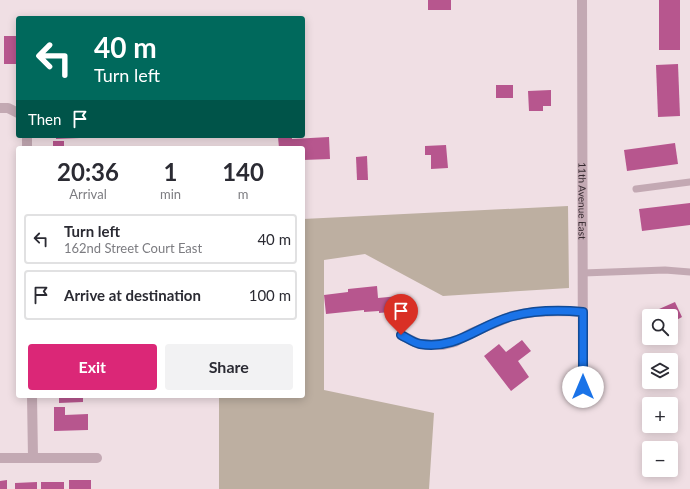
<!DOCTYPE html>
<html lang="en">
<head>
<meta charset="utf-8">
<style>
	body { margin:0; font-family:Lato,sans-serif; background:#f2f2f3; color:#2b2b33; height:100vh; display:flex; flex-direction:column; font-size:15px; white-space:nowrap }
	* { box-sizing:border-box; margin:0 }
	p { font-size:13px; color:#7c7c81 }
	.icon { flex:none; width:22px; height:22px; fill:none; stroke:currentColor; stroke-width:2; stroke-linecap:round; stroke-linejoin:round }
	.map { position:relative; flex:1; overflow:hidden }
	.drawer { position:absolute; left:16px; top:146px; width:289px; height:252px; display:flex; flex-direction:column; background:#fff; border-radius:4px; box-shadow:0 2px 10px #0003 }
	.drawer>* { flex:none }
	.top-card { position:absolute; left:16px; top:16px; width:289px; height:122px; border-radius:4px; box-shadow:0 2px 10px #0003; background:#00695c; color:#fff; overflow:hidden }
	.controls { position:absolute; left:642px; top:309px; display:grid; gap:8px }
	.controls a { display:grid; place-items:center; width:36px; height:36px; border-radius:4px; background:#fff; box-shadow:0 2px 10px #0003; font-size:20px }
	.pin { position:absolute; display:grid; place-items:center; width:34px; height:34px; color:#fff; margin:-41px -17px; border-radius:50% 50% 50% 0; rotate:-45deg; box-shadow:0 0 4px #0007 }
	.pin .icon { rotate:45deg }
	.me { position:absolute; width:44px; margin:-22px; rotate:0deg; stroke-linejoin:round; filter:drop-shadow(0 0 3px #0008) }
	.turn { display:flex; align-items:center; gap:14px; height:84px; padding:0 12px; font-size:18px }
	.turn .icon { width:52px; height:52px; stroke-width:2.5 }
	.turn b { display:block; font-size:28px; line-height:34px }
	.then { display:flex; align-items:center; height:38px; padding:0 12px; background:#0003; gap:8px; font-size:15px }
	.eta { display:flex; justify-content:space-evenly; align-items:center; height:68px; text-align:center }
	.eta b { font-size:24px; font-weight:700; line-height:28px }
	.cta { display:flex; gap:8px; margin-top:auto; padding:8px 12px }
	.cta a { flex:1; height:46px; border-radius:4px; background:#db2777; color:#fff; font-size:16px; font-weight:700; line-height:46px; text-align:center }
	.cta a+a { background:#f2f2f3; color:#2b2b33 }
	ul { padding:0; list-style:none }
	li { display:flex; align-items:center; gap:12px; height:50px; margin:0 8px 6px; padding:0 4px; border:2px solid #e1e1e2; border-radius:4px }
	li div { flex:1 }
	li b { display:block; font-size:15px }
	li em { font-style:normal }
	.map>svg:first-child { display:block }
	.green { fill:#bdafa1 }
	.building { fill:#b7568e }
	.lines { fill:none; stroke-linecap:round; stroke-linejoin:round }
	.service { stroke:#c3a9b3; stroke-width:7 }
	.minor { stroke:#c3a9b3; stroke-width:10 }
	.route-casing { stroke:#114b97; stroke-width:10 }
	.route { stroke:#1a73e8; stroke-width:7 }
	.labels { text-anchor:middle; stroke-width:3; stroke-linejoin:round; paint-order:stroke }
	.street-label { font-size:10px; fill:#362a30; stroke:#f8ebef }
</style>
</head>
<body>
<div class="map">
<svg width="690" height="489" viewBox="0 0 690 489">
	<rect width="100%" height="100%" fill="#f0dfe4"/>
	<polygon class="green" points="568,206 569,288 443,296 365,254 324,260 324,390 434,413 429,489 219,489 219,396 303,396 303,219"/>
	<g class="building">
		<rect x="428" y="0" width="23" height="10"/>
		<rect x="659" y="0" width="21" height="50"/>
		<rect x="4" y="36" width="14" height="28"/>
		<polygon points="678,64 680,116 658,117 656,65"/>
		<rect x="496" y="85" width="17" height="13"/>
		<polygon points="551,90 551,106 543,106 543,111 529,111 528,91"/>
		<polygon points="56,136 80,136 80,138 56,139"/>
		<polygon points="292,136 292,139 329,137 330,159 303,160 303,148 279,148 278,137"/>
		<rect x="53" y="141" width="11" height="7"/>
		<polygon points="675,143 678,164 627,171 624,150"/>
		<polygon points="446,145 448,168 431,169 431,155 425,155 425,146"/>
		<polygon points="367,156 368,180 357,180 356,157"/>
		<polygon points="690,203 690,225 642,231 639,209"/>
		<polygon points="377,286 378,298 399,296 401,311 379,313 379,311 364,312 364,310 326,314 324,295 348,292 348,289"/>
		<polygon points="675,302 682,317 671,323 671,316 652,316 650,313"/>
		<polygon points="522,340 531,351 518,361 529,377 511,391 484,356 499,344 506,352"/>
		<polygon points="59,396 83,396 83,402 59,403"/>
		<polygon points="54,407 65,407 65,415 88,414 88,430 54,431"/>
		<polygon points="7,480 7,489 0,489 0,481"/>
		<rect x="69" y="480" width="22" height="9"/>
		<polygon points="37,482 37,489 15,489 15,483"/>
		<rect x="41" y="482" width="23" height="7"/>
	</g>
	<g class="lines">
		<g class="service">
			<polyline points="636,189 690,182"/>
			<polyline points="583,273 665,270 690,272"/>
		</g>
		<g class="minor">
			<path id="s1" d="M582,0L583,402"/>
			<polyline points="0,108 8,108 18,113"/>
			<polyline points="27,136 27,148"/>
			<polyline points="401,335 419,344 443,345 455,342 471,333 512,316 534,312 564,311 583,312"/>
			<polyline points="32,396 33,458"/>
			<polyline points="0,458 97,458"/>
		</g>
	</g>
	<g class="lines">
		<g class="route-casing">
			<path id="route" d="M401,335C407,338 414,343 420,344C458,350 478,325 513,316C536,310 560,310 583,312V387"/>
		</g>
		<use href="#route" class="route"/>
	</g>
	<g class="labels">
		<g class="street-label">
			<text dy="4" stroke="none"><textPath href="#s1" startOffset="201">11th Avenue East</textPath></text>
		</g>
	</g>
</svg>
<div class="controls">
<a><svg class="icon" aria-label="search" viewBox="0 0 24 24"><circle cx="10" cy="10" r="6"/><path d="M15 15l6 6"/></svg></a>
<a><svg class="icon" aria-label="layers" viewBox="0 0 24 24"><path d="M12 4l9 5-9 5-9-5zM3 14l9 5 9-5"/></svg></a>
<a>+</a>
<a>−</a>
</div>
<div class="pin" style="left:401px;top:335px;background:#d93025"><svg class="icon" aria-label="arrive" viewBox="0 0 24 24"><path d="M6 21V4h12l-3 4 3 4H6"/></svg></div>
<svg class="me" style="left:583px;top:387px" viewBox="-20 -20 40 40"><circle r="19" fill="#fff"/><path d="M0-13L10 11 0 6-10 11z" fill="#1a73e8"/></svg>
<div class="top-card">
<div class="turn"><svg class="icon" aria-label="left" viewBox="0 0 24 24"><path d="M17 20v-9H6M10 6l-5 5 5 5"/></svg><div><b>40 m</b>Turn left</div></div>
<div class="then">Then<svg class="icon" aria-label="arrive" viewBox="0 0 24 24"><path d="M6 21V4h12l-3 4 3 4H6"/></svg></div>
</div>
<section class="drawer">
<div class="eta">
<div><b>20:36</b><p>Arrival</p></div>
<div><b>1</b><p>min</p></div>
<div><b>140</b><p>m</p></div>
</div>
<ul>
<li><svg class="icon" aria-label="left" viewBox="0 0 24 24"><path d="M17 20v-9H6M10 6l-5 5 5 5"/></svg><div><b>Turn left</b><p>162nd Street Court East</p></div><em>40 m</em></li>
<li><svg class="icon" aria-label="arrive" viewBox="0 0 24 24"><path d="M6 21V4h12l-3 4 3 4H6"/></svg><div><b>Arrive at destination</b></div><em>100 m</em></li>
</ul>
<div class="cta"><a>Exit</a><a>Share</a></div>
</section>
</div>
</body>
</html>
